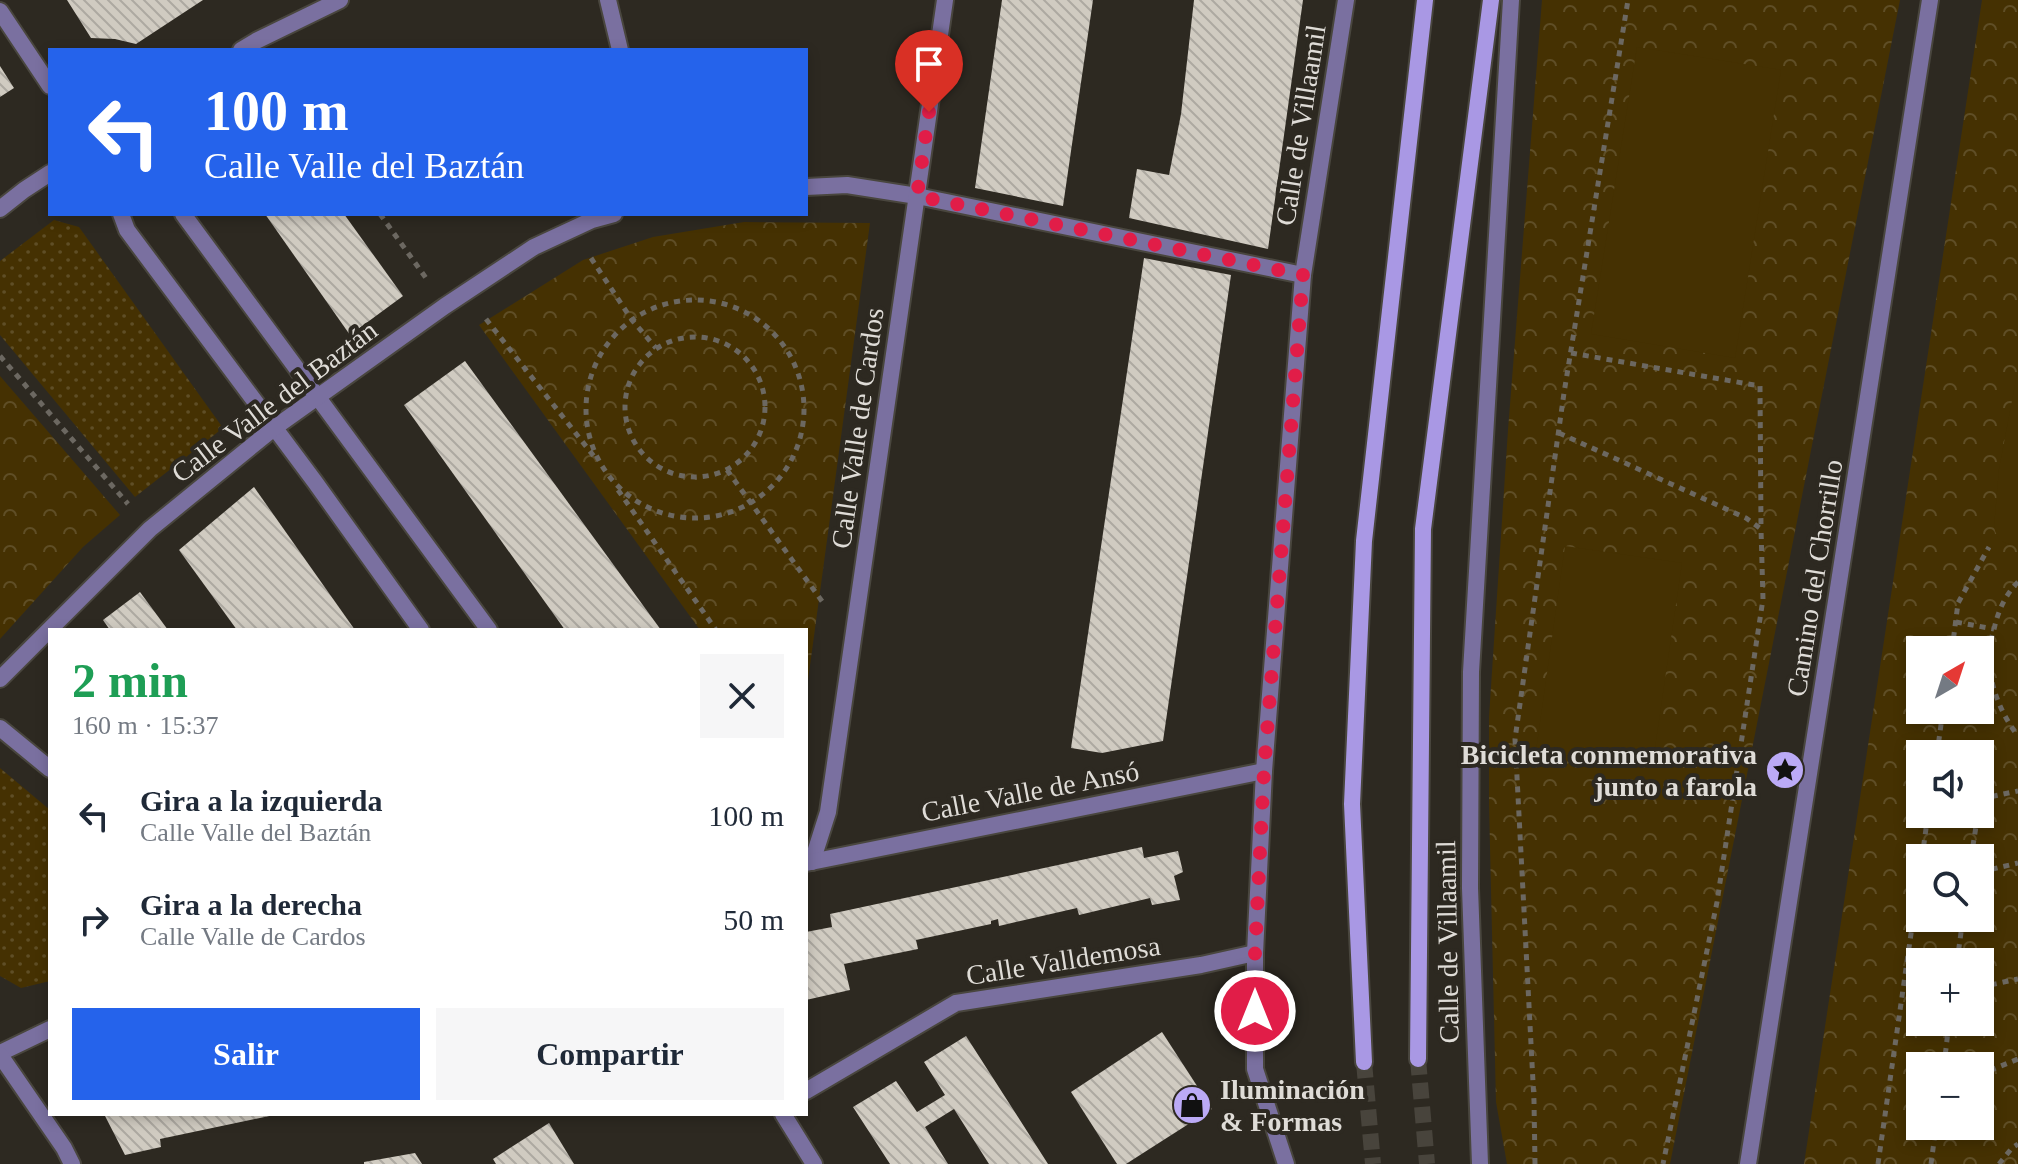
<!DOCTYPE html>
<html lang="es">
<head>
<meta charset="utf-8">
<style>
	body { margin:0; font-family:"Times New Roman",serif; background:#f6f6f7; color:#1f2937; height:100vh; display:flex; flex-direction:column; font-size:30px; white-space:nowrap }
	* { box-sizing:border-box; margin:0 }
	p { font-size:26px; color:#747a83 }
	.icon { flex:none; width:44px; height:44px; fill:none; stroke:currentColor; stroke-width:2; stroke-linecap:round; stroke-linejoin:round }
	.map { position:relative; flex:1; overflow:hidden }
	.side { position:absolute; left:48px; top:628px; width:760px; height:488px; display:flex; flex-direction:column; background:#fff; border-radius:0px; box-shadow:0 4px 12px #0003 }
	.side>* { flex:none }
	.guide { position:absolute; left:48px; top:48px; width:760px; height:168px; border-radius:0px; box-shadow:0 4px 12px #0003; background:#2563eb; color:#fff; overflow:hidden }
	.needle { width:52px; rotate:39deg }
	.tools { position:absolute; left:1906px; top:636px; display:grid; gap:16px }
	.tools a { display:grid; place-items:center; width:88px; height:88px; border-radius:0px; background:#fff; box-shadow:0 4px 12px #0003; font-size:40px }
	.pin { position:absolute; display:grid; place-items:center; width:68px; height:68px; color:#fff; margin:-82px -34px; border-radius:50% 50% 50% 0; rotate:-45deg; box-shadow:0 0 8px #0007 }
	.pin .icon { rotate:45deg }
	.me { position:absolute; width:88px; margin:-44px; rotate:0deg; stroke-linejoin:round; filter:drop-shadow(0 0 6px #0008) }
	.turn { display:flex; align-items:center; gap:28px; height:168px; padding:0 24px; font-size:36px }
	.turn .icon { width:104px; height:104px; stroke-width:2.5 }
	.turn b { display:block; font-size:56px; line-height:68px }
	.round { display:grid; place-items:center; flex:none; width:84px; height:84px; border-radius:0px; background:#f6f6f7 }
	.overview { display:flex; align-items:center; justify-content:space-between; height:136px; padding:0 24px }
	h1 { font-size:48px; font-weight:800; line-height:60px; color:#1e9e55 }
	.button { display:flex; gap:16px; margin-top:auto; padding:16px 24px }
	.button a { flex:1; height:92px; border-radius:0px; background:#2563eb; color:#fff; font-size:32px; font-weight:800; line-height:92px; text-align:center }
	.button a+a { background:#f6f6f7; color:#1f2937 }
	ul { padding:0; list-style:none }
	li { display:flex; align-items:center; gap:24px; height:104px; padding:0 24px }
	li div { flex:1 }
	li b { display:block; font-size:30px }
	li em { font-style:normal }
	.map>svg:first-child { display:block }
	.grass { fill:url(#grass-dots) }
	.park { fill:url(#park-crowns); fill-rule:evenodd }
	.garden { fill:#453102 }
	.building { fill:url(#building-back-hatch) }
	.lines { fill:none; stroke-linecap:round; stroke-linejoin:round }
	.secondary-tunnel { stroke:#48443c; stroke-width:16; stroke-dasharray:16 8; stroke-linecap:butt }
	.street-casing { stroke:#49463e; stroke-width:20 }
	.secondary-casing { stroke:#49463e; stroke-width:20 }
	.path { stroke:#6c6861; stroke-width:5; stroke-dasharray:6 6; stroke-linecap:butt }
	.street { stroke:#7a70a0; stroke-width:16 }
	.secondary { stroke:#a998e4; stroke-width:16 }
	.route { stroke:#e11d48; stroke-width:14; stroke-dasharray:0 25.2 }
	.labels { text-anchor:middle; stroke-width:8; stroke-linejoin:round; paint-order:stroke }
	.street-label { font-size:28px; fill:#dfdcd7; stroke:#2d2921 }
	.poi-label { font-size:28px; font-weight:bold; fill:#dfdcd7; stroke:#2d2921; text-anchor:end }
</style>
</head>
<body>
<div class="map">
<svg width="2018" height="1164" viewBox="0 0 2018 1164">
	<defs>
		<pattern id="grass-dots" width="8" height="8" patternUnits="userSpaceOnUse" patternTransform="scale(2)"><rect width="8" height="8" fill="#453102"/><path d="M2 2h.1M6 6h.1" fill="none" stroke="#5f4e26" stroke-width="1.8" stroke-linecap="round"/></pattern>
		<pattern id="park-crowns" width="20" height="18" patternUnits="userSpaceOnUse" patternTransform="scale(2)"><rect width="20" height="18" fill="#453102"/><path d="M2 6a3 3 0 1 1 6 0M12 15a3 3 0 1 1 6 0" fill="none" stroke="#5f4e26"/></pattern>
		<pattern id="building-back-hatch" width="6" height="6" patternUnits="userSpaceOnUse" patternTransform="scale(2)"><rect width="6" height="6" fill="#d0cbc1"/><path d="M-1 5l2 2M0 0l6 6M5-1l2 2" fill="none" stroke="#ada9a1"/></pattern>
	</defs>
	<rect width="100%" height="100%" fill="#2d2921"/>
	<g class="grass">
		<polygon points="54,220 79,227 223,428 135,497 0,335 0,261"/>
		<polygon points="0,768 50,810 50,981 21,988 0,976"/>
	</g>
	<g class="park">
		<polygon points="1542,0 1900,0 1670,1164 1507,1164 1496,1102 1489,804 1489,717 1508,430"/>
		<path d="M1982,0H2018V1164H1804ZM1920,650H1980V710H1920ZM1920,754H1980V814H1920ZM1920,858H1980V918H1920ZM1920,962H1980V1022H1920ZM1920,1066H1980V1126H1920Z"/>
		<polygon points="744,222 870,223 806,695 806,630 700,630 479,325 583,260 653,237"/>
		<polygon points="0,376 120,515 83,547 0,639"/>
	</g>
	<g class="garden">
		<polygon points="1637,47 1781,70 1735,358 1591,334"/>
		<path d="M2018,369V541L2013,545C2001,543 1997,539 1994,527L1999,469Z"/>
		<polygon points="1565,546 1682,563 1652,768 1536,751"/>
	</g>
	<g class="building">
		<polygon points="67,0 203,0 136,44 115,39 91,38"/>
		<polygon points="1002,0 1093,0 1063,206 975,188"/>
		<polygon points="1194,0 1303,0 1268,249 1129,218 1137,169 1169,175 1181,114"/>
		<polygon points="0,66 14,88 0,97"/>
		<polygon points="265,214 344,214 403,296 350,335"/>
		<polygon points="1144,258 1231,275 1163,741 1102,753 1071,748"/>
		<polygon points="465,361 661,630 565,630 404,405"/>
		<polygon points="254,487 355,630 237,630 179,550"/>
		<polygon points="140,592 168,630 110,630 103,620"/>
		<polygon points="1142,847 1144,858 1178,851 1183,872 1174,876 1180,900 1152,905 1150,898 1079,915 1077,908 999,926 998,919 991,921 991,924 916,940 918,949 844,964 850,990 806,1000 806,932 832,927 830,914"/>
		<polygon points="1162,1032 1212,1109 1126,1164 1117,1164 1071,1092"/>
		<polygon points="966,1036 1018,1117 1048,1164 989,1164 954,1109 925,1127 948,1164 890,1164 853,1107 896,1081 917,1112 945,1095 924,1062"/>
		<polygon points="104,1114 274,1114 274,1115 160,1139 161,1147 125,1155"/>
		<polygon points="549,1123 574,1164 496,1164 493,1159"/>
		<polygon points="415,1153 422,1164 364,1164 364,1162"/>
	</g>
	<g class="lines">
		<g class="secondary-tunnel">
			<polyline points="1418,1059 1427,1164"/>
			<polyline points="1364,1062 1373,1164"/>
		</g>
		<g class="street-casing">
			<g id="street">
				<polyline points="608,0 620,50"/>
				<polyline points="0,11 50,86"/>
				<polyline points="241,50 256,41 340,0"/>
				<polyline points="806,187 847,185 917,196 1303,275"/>
				<polyline points="0,209 24,190 50,173"/>
				<polyline points="121,214 127,230 315,482 421,630"/>
				<polyline points="183,214 489,630"/>
				<polyline points="0,679 150,529 274,428 445,306 534,247 592,220 614,214"/>
				<polyline points="0,728 50,769"/>
				<polyline points="812,862 828,812 945,0"/>
				<polyline points="806,863 1264,771"/>
				<polyline points="0,1053 50,1029"/>
				<polyline points="0,1055 64,1148 72,1164"/>
				<polyline points="806,1091 956,1003 1201,965 1255,953"/>
				<polyline points="783,1114 814,1164"/>
				<polyline points="1286,1164 1255,1069 1255,953 1264,771 1303,275 1346,0"/>
				<polyline points="1480,1164 1470,888 1471,672 1511,0"/>
				<polyline points="1748,1164 1930,0"/>
			</g>
		</g>
		<g class="secondary-casing">
			<g id="secondary">
				<polyline points="1418,1059 1423,529 1491,0"/>
				<polyline points="1364,1062 1352,804 1364,541 1425,0"/>
			</g>
		</g>
		<g class="path">
			<polyline points="380,214 426,278"/>
			<polyline points="591,258 632,320 656,348"/>
			<circle cx="695" cy="409" r="109"/>
			<polyline points="486,319 596,459"/>
			<circle cx="695" cy="407" r="70"/>
			<polyline points="1571,353 1760,386 1761,528"/>
			<polyline points="0,356 128,504"/>
			<polyline points="1559,433 1746,518 1761,529 1763,599 1717,902 1663,1164"/>
			<polyline points="727,470 824,604"/>
			<polyline points="618,490 716,630"/>
			<path d="M2018,582C2006,594 1999,609 1995,625C1993,635 1988,646 1989,656C1989,685 2001,714 2018,736"/>
			<polyline points="1956,622 1994,629"/>
			<polyline points="1952,650 1958,603 1989,547"/>
			<polyline points="1937,754 1943,710"/>
			<polyline points="1980,799 2018,791"/>
			<polyline points="1922,858 1928,814"/>
			<polyline points="1971,858 1978,814"/>
			<polyline points="1980,872 2018,863"/>
			<polyline points="1957,962 1963,918"/>
			<polyline points="1980,990 1990,985 2018,979"/>
			<polyline points="1944,1066 1949,1022"/>
			<polyline points="1980,1077 1991,1070 2018,1059"/>
			<polyline points="1535,1164 1534,1101 1515,739 1564,393 1628,0"/>
			<polyline points="1878,1164 1920,871"/>
			<polyline points="1931,1164 1936,1126"/>
			<polyline points="1999,1164 2012,1148 2018,1144"/>
		</g>
		<use href="#street" class="street"/>
		<use href="#secondary" class="secondary"/>
	</g>
	<g class="lines">
		<polyline class="route" points="929,112 917,196 1303,275 1264,771 1255,953 1255,1011"/>
	</g>
	<defs>
		<g id="sight-disc" transform="scale(2)"><circle r="9.5" fill="#bbaaf6" stroke="#2d2921"/><path d="M0-6L1.8-2.2L6-1.7L2.9 1.2L3.7 5.4L0 3.3L-3.7 5.4L-2.9 1.2L-6-1.7L-1.8-2.2Z" fill="#111"/></g>
		<g id="shop-disc" transform="scale(2)"><circle r="9.5" fill="#bbaaf6" stroke="#2d2921"/><path d="M-5-2.5h2.3a2.7 3.5 0 0 1 5.4 0H5L5.5 6h-11ZM-1.5-2.5h3a1.5 2.3 0 0 0-3 0Z" fill="#111"/></g>
	</defs>
	<g fill-rule="evenodd">
		<use href="#sight-disc" x="1785" y="770"/>
		<use href="#shop-disc" x="1192" y="1105"/>
	</g>
	<g class="labels">
		<g class="street-label">
			<text transform="translate(1300 125) rotate(-81)" y="10">Calle de Villaamil</text>
			<text transform="translate(274 401) rotate(-37)" y="10">Calle Valle del Baztán</text>
			<text transform="translate(857 428) rotate(-82)" y="10">Calle Valle de Cardos</text>
			<text transform="translate(1814 578) rotate(-81)" y="10">Camino del Chorrillo</text>
			<text transform="translate(1030 791) rotate(-11)" y="10">Calle Valle de Ansó</text>
			<text transform="translate(1447 942) rotate(-91)" y="10">Calle de Villaamil</text>
			<text transform="translate(1063 960) rotate(-9)" y="10">Calle Valldemosa</text>
		</g>
		<g class="poi-label">
			<text x="1757" y="764">Bicicleta conmemorativa<tspan x="1757" dy="32">junto a farola</tspan></text>
			<text x="1220" y="1099" text-anchor="start">Iluminación<tspan x="1220" dy="32">&amp; Formas</tspan></text>
		</g>
	</g>
</svg>
<div class="tools">
<a><svg class="needle" viewBox="-14 -14 28 28"><path d="M0-13l5 13h-10z" fill="#e53935"/><path d="M0 13l5-13h-10z" fill="#747a83"/></svg></a>
<a><svg class="icon" aria-label="sound" viewBox="0 0 24 24"><path d="M4 9h4l5-4v14l-5-4H4zM17 9q2 3 0 6"/></svg></a>
<a><svg class="icon" aria-label="search" viewBox="0 0 24 24"><circle cx="10" cy="10" r="6"/><path d="M15 15l6 6"/></svg></a>
<a>+</a>
<a>−</a>
</div>
<div class="pin" style="left:929px;top:112px;background:#d93025"><svg class="icon" aria-label="arrive" viewBox="0 0 24 24"><path d="M6 21V4h12l-3 4 3 4H6"/></svg></div>
<svg class="me" style="left:1255px;top:1011px" viewBox="-20 -20 40 40"><circle r="17" fill="#e11d48" stroke="#fff" stroke-width="3"/><path d="M0-11L8 9 0 5-8 9z" fill="#fff"/></svg>
<div class="guide">
<div class="turn"><svg class="icon" aria-label="left" viewBox="0 0 24 24"><path d="M17 20v-9H6M10 6l-5 5 5 5"/></svg><div><b>100 m</b>Calle Valle del Baztán</div></div>
</div>
<section class="side">
<div class="overview"><div><h1>2 min</h1><p>160 m · 15:37</p></div><a class="round"><svg class="icon" aria-label="close" viewBox="0 0 24 24"><path d="M6 6l12 12M18 6L6 18"/></svg></a></div>
<ul>
<li><svg class="icon" aria-label="left" viewBox="0 0 24 24"><path d="M17 20v-9H6M10 6l-5 5 5 5"/></svg><div><b>Gira a la izquierda</b><p>Calle Valle del Baztán</p></div><em>100 m</em></li>
<li><svg class="icon" aria-label="right" viewBox="0 0 24 24"><path d="M7 20v-9h11M14 6l5 5-5 5"/></svg><div><b>Gira a la derecha</b><p>Calle Valle de Cardos</p></div><em>50 m</em></li>
</ul>
<div class="button"><a>Salir</a><a>Compartir</a></div>
</section>
</div>
</body>
</html>
